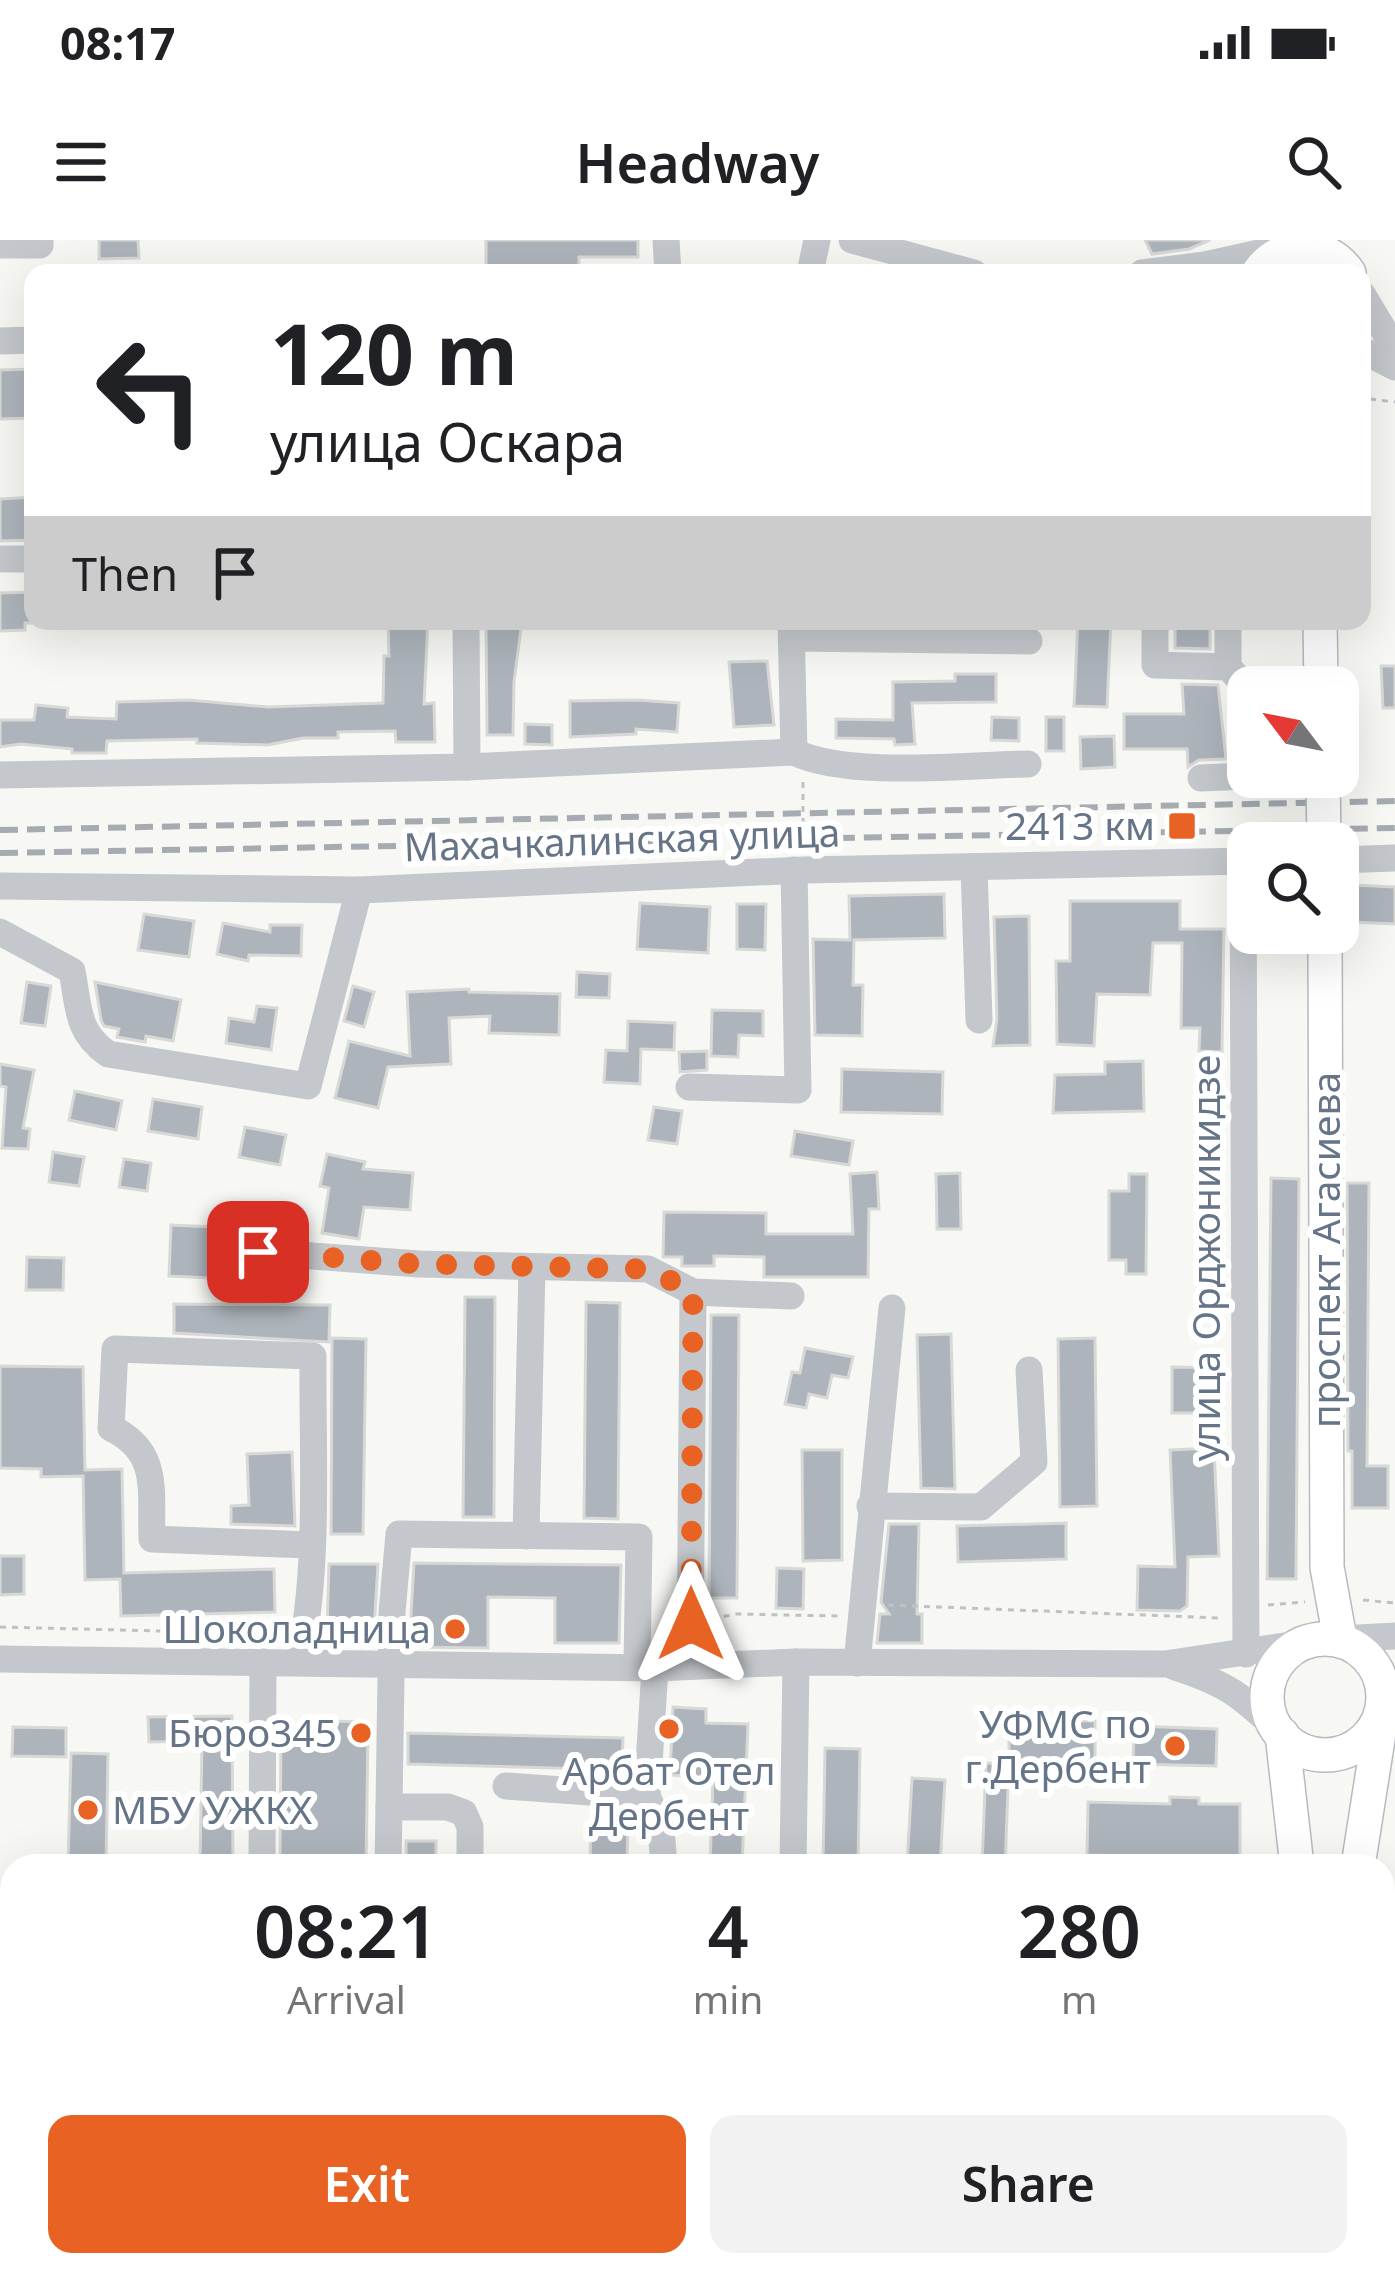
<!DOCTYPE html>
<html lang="en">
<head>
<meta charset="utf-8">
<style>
	body { margin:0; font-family:"Noto Sans",sans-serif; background:#f2f2f2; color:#202124; height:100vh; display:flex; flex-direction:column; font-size:45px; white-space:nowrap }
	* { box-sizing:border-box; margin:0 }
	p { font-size:39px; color:#757577 }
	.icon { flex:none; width:66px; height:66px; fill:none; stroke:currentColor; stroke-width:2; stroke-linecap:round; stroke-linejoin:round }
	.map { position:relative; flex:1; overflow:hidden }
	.drawer { position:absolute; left:0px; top:1614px; width:1395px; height:423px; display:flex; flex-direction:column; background:#fff; border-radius:36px 36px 0 0; box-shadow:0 12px 48px #0002 }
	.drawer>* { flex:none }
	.guide { position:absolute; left:24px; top:24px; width:1347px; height:366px; border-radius:24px; box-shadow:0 12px 48px #0002; background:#fff; color:#202124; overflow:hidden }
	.needle { width:78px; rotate:302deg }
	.controls { position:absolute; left:1227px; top:426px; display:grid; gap:24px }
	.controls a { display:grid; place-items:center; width:132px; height:132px; border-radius:24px; background:#fff; box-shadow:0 12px 48px #0002; font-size:60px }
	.pin { position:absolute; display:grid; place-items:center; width:102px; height:102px; color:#fff; margin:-51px; border-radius:24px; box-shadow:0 6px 18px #0006 }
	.me { position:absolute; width:132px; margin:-66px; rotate:0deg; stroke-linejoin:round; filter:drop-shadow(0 0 9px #0008) }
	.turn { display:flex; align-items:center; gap:42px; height:252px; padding:0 48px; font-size:54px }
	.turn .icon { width:156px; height:156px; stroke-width:2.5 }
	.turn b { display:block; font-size:84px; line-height:102px }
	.then { display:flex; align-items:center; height:114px; padding:0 48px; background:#0003; gap:24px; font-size:45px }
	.eta { display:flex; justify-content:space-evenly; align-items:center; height:204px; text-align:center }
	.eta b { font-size:72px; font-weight:600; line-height:84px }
	.button { display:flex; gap:24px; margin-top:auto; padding:24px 48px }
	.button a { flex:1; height:138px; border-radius:24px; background:#e86323; color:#fff; font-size:48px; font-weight:600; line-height:138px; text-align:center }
	.button a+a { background:#f2f2f2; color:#202124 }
	.status { display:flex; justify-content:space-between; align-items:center; height:84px; padding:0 60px; background:#fff; direction:ltr }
	.status svg { height:33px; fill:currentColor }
	header { display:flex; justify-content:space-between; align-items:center; height:156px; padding:0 48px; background:#fff; font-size:54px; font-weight:600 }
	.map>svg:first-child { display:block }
	.building { fill:#adb4bb; stroke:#d8d9d6; stroke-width:3 }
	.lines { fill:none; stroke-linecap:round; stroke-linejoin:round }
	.major-casing { stroke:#b7bbbf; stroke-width:36 }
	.path { stroke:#c0c1c4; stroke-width:3; stroke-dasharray:6 6; stroke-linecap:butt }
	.minor { stroke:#c4c7cb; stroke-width:27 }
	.major { stroke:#fff; stroke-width:33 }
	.rail { stroke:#a6abb2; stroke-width:6; stroke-dasharray:18 9; stroke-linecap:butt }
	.major-bridge-casing { stroke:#b7bbbf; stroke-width:36; stroke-linecap:butt }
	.major-bridge { stroke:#fff; stroke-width:33 }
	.route { stroke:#e86323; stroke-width:21; stroke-dasharray:0 37.8 }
	.poi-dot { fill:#e86323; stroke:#fff; stroke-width:4.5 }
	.labels { text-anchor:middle; stroke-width:12; stroke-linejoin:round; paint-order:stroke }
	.poi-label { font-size:39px; fill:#657486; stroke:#fff; text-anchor:end }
	.street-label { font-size:39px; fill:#657486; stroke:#fff }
</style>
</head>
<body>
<div class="status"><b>08:17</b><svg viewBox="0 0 49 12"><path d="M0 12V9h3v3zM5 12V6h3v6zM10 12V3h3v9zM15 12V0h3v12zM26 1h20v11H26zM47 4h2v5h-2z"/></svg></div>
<header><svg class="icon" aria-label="menu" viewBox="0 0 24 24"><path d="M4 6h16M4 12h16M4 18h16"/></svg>Headway<svg class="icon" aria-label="search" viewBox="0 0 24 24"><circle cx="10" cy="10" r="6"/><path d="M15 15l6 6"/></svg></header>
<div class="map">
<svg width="1395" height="2036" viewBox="0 0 1395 2036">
	<rect width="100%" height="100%" fill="#f7f7f4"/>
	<g class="building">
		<polygon points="99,0 138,0 139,18 99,19"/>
		<polygon points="486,0 638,0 638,17 579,17 579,33 486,33"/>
		<polygon points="1145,0 1210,0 1189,9 1152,14"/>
		<polygon points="33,129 33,178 0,179 0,130"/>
		<polygon points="33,257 33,300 0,301 0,259"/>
		<polygon points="33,352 33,383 25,383 25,390 0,391 0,353"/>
		<polygon points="388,381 428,381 424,464 434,463 435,502 396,502 395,491 338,492 338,498 303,498 268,505 197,503 197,499 107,501 106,513 72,513 72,509 21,504 0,507 0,480 34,480 36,465 68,468 67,477 116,479 117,462 189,460 268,467 383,463 384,416 389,416"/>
		<polygon points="486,381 522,381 514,442 513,495 487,495"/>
		<polygon points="1078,381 1111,381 1107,467 1074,466"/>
		<polygon points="1175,381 1210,381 1210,409 1175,408"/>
		<polygon points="767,421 774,485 734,487 729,422"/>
		<polygon points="1381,426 1395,426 1395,468 1383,468"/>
		<polygon points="955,434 996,434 996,462 912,463 915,504 895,505 894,499 836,498 836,479 893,480 893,442 955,441"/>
		<polygon points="1182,444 1218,445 1226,519 1199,520 1188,527 1187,509 1124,509 1124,474 1184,474"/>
		<polygon points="637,460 679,463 677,492 636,489 636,494 570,497 570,461"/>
		<polygon points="992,477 1019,478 1019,501 991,500"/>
		<rect x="1046" y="477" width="18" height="34"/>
		<polygon points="525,484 552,485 552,505 525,504"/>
		<polygon points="1114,496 1115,527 1081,529 1080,497"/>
		<polygon points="1352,645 1395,647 1395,684 1350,682"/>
		<polygon points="944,654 945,698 854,700 853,745 863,745 862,796 815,795 813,699 850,700 849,656"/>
		<polygon points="1070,661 1180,661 1180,689 1224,689 1222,812 1199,811 1200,788 1181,788 1182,703 1153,703 1150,755 1097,754 1094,806 1057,804 1056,721 1070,721"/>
		<polygon points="640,663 710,667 708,713 637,709"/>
		<polygon points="737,664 766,664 765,710 737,709"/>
		<polygon points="144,674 194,681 189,717 138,710"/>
		<polygon points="1029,676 1030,805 993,806 997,779 994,677"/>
		<polygon points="223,683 270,692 270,685 302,685 301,716 249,715 248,721 217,714"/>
		<polygon points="577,732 610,734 609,758 576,757"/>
		<polygon points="27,742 51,746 45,786 21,783"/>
		<polygon points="95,742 181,760 173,801 146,796 145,802 117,797 119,789 104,786 101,780"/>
		<polygon points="353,746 374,752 364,787 344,781"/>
		<polygon points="469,749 469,752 560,754 559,795 489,793 490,776 449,778 451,824 388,827 378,868 335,858 349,801 410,816 407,752"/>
		<polygon points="257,766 277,768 271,810 226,803 229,778 254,782"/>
		<polygon points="712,770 763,771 763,796 739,795 738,817 711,816"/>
		<polygon points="628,781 675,783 674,810 641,809 640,844 604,842 606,810 627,811"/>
		<polygon points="707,811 707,830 680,832 679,812"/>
		<polygon points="1143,821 1144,871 1053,873 1055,835 1105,834 1105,822"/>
		<polygon points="0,824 34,830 23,888 30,889 28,909 2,908 6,847 0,846"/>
		<polygon points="842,829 943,832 942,874 841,872"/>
		<polygon points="75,851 122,861 116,890 69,880"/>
		<polygon points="153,859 202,867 198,899 148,891"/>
		<polygon points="654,867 682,871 677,904 648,900"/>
		<polygon points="245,887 286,895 280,925 239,917"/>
		<polygon points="795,891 853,901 849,925 791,916"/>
		<polygon points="53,912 84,917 79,946 49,942"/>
		<polygon points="327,914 365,922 363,929 413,933 410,970 364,967 359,999 322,993 329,948 320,946"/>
		<polygon points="124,919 151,923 147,951 119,947"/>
		<polygon points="877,932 879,969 869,969 868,1037 764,1037 764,1017 714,1016 714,1026 682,1026 682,1017 663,1017 664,972 766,973 766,994 853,994 850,934"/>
		<polygon points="960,933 961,989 937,989 936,934"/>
		<polygon points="1129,934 1147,934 1146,1034 1126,1034 1126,1020 1109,1020 1109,951 1129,951"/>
		<polygon points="1271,938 1299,939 1296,1339 1267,1339"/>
		<polygon points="1347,943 1369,943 1367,1226 1388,1226 1388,1268 1352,1268 1352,1211 1348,1211"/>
		<polygon points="171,985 213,987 210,1038 169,1036"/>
		<polygon points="27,1017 64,1018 63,1050 26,1050"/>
		<polygon points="465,1057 495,1057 494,1277 463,1277"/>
		<polygon points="586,1062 620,1063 618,1279 584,1278"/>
		<polygon points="174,1064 330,1065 329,1102 174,1093"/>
		<polygon points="711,1075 739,1075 737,1358 709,1358"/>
		<polygon points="951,1094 955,1249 921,1248 917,1095"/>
		<polygon points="332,1098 366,1099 363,1294 331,1294"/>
		<polygon points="1095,1098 1097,1266 1060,1267 1058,1099"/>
		<polygon points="805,1108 853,1117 848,1138 832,1135 827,1158 809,1154 806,1168 785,1164 792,1132 800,1133"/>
		<polygon points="0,1126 83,1127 85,1230 122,1229 124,1333 274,1329 275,1372 121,1376 120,1339 85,1340 83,1236 41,1237 41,1229 0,1228"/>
		<polygon points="1172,1127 1223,1128 1223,1173 1172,1173"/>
		<polygon points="1214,1208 1219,1316 1188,1317 1187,1366 1180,1371 1137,1370 1138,1326 1175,1327 1170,1210"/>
		<polygon points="802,1210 842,1210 842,1320 803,1321"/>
		<polygon points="292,1212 295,1286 231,1284 231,1266 249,1265 247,1214"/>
		<polygon points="1066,1283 1066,1319 958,1322 957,1286"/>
		<polygon points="889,1284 919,1284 917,1374 922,1374 922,1403 877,1403 880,1374 889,1374 881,1362"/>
		<polygon points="0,1316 24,1316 24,1354 0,1355"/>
		<polygon points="414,1323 621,1325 619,1403 555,1403 555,1358 488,1357 488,1408 409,1407"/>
		<polygon points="329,1324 378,1324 374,1391 327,1392"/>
		<polygon points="777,1328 804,1329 803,1369 776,1368"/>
		<polygon points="673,1467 706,1469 706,1483 748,1484 742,1626 710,1626 713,1537 670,1535"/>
		<polygon points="232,1476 233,1626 200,1626 202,1501 149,1502 148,1477"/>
		<polygon points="1009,1480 1095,1481 1095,1523 1009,1522"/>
		<polygon points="337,1481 357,1482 368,1494 366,1626 280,1626 281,1489 336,1489"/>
		<polygon points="1134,1486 1217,1489 1216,1526 1133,1524"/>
		<polygon points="13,1487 66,1488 66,1517 12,1516"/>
		<polygon points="408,1493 623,1498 622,1530 408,1524"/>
		<polygon points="825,1508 860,1509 858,1626 823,1626"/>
		<polygon points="71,1513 108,1514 106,1626 68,1626"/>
		<polygon points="986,1523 1009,1524 1005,1626 982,1626"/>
		<polygon points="912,1538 945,1540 940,1626 907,1626"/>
		<polygon points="1170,1557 1199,1558 1199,1564 1240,1564 1240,1626 1169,1626 1169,1617 1087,1615 1088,1562 1170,1564"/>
		<polygon points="591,1582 628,1582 627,1626 590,1626"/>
		<rect x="406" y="1601" width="30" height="25"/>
	</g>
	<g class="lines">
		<g class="major-casing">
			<g id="major">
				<path d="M1258,33C1280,0 1327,0 1349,33"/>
				<polyline points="1320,381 1321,447"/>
				<polyline points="1325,693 1327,1327 1340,1399"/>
				<circle cx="1325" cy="1457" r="58"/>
				<polyline points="1282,1494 1297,1626"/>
				<polyline points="1358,1626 1381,1480"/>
				<polyline points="1326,2036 1326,2025"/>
				<polyline points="1350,2036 1350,2025"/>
			</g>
		</g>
		<g class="path">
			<polyline points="1370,159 1395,162"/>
			<polyline points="803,542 803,604"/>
			<polyline points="1363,1360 1395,1363"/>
			<polyline points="888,1365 1220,1378"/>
			<polyline points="1268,1365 1305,1362"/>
			<polyline points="712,1379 735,1374 840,1376"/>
			<polyline points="0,1387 280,1394"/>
			<polyline points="326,1395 370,1396"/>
		</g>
		<g class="minor">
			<polyline points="666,0 668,33"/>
			<polyline points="852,0 974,33"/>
			<polyline points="0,5 40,5 40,0"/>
			<polyline points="810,33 817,0"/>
			<polyline points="1142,33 1205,25 1281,8"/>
			<polyline points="1362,54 1395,109"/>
			<polyline points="0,101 33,100"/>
			<polyline points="1362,110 1395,127"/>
			<polyline points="0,319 33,319"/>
			<polyline points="466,381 467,527"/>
			<polyline points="1155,381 1155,425 1228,427 1248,449"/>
			<polyline points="1228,381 1228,427"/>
			<polyline points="791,384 794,512"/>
			<polyline points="792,398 1029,401"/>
			<path d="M0,535L467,527L794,512C848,538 965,525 1028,524"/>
			<polyline points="1201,538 1248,536"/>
			<polyline points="1338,620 1395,618"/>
			<polyline points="1243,621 1246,1414"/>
			<polyline points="974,627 979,780"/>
			<polyline points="0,646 359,650 805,630 1248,621"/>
			<path d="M0,692L72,731C79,767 76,792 108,814L308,846L359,650"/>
			<polyline points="689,847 798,850 794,630"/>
			<polyline points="258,1012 419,1024 648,1029 693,1052 791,1056"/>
			<polyline points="870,1266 981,1267 1034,1222 1029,1130"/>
			<polyline points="526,1296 532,1027"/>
			<polyline points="1340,1399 1395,1396"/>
			<polyline points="0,1419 655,1428 796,1422 1165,1424 1298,1404"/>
			<path d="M299,1420C320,1333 312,1207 313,1116L115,1109L111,1188C161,1212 150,1251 152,1299L310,1305"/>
			<polyline points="857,1423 892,1068"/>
			<polyline points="690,1424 693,1052"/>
			<path d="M1175,1427C1228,1444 1242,1456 1282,1494"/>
			<polyline points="506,1546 647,1556 655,1428"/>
			<polyline points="647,1556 661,1588 664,1626"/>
			<polyline points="262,1626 263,1422"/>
			<polyline points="388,1626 389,1567"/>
			<polyline points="470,1626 470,1587 464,1573 448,1567 389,1567 392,1372 399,1294 639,1297 637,1427"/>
			<polyline points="793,1626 796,1422"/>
			<polyline points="0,1753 12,1753"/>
			<polyline points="137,2025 137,2036"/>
			<polyline points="667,2025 667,2036"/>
			<polyline points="1077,2025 1077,2036"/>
			<polyline points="1175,2036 1175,2025"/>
		</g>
		<use href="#major" class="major"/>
		<g class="rail">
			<polyline points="0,590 1395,561"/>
			<polyline points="0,613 1395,588"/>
		</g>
		<g class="major-bridge-casing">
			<polyline id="major-bridge" points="1323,537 1324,603"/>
		</g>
		<use href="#major-bridge" class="major-bridge"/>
	</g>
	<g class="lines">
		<polyline class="route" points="258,1012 418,1024 648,1029 693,1052 691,1384"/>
	</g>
	<g class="poi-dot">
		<rect x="1167" y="571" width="30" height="30" rx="6"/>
		<circle cx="455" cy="1389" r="12"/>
		<circle cx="669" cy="1489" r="12"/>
		<circle cx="361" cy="1493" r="12"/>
		<circle cx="1175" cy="1506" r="12"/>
		<circle cx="88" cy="1570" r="12"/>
	</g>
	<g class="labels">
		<g class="poi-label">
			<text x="1155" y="600">2413 км</text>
			<text x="431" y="1403">Шоколадница</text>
			<text x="1151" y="1498">УФМС по<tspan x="1151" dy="45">г.Дербент</tspan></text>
			<text x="337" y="1507">Бюро345</text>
			<text x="669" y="1545" text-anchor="middle">Арбат Отел<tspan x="669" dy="45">Дербент</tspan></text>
			<text x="112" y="1584" text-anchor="start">МБУ УЖКХ</text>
		</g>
		<g class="street-label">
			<text transform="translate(622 600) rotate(-2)" y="14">Махачкалинская улица</text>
			<text transform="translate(1326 1010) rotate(-90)" y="14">проспект Агасиева</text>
			<text transform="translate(1206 1018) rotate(-90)" y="14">улица Орджоникидзе</text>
		</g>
	</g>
</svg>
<div class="controls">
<a><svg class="needle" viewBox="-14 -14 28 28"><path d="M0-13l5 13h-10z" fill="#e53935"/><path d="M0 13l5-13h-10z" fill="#757577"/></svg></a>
<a><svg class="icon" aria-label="search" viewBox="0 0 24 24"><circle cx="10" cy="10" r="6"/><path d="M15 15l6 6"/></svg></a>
</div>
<div class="pin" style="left:258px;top:1012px;background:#d93025"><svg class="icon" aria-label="arrive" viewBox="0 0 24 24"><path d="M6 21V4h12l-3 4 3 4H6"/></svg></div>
<svg class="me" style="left:691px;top:1384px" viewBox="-20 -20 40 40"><path d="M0-17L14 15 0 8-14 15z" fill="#e86323" stroke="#fff" stroke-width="4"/></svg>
<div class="guide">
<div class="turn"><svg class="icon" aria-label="left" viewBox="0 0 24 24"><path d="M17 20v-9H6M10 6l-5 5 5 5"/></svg><div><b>120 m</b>улица Оскара</div></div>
<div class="then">Then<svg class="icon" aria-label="arrive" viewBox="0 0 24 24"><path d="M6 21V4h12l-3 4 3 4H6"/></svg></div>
</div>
<section class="drawer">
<div class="eta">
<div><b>08:21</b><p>Arrival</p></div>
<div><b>4</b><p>min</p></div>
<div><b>280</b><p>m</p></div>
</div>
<div class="button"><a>Exit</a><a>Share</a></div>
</section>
</div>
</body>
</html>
